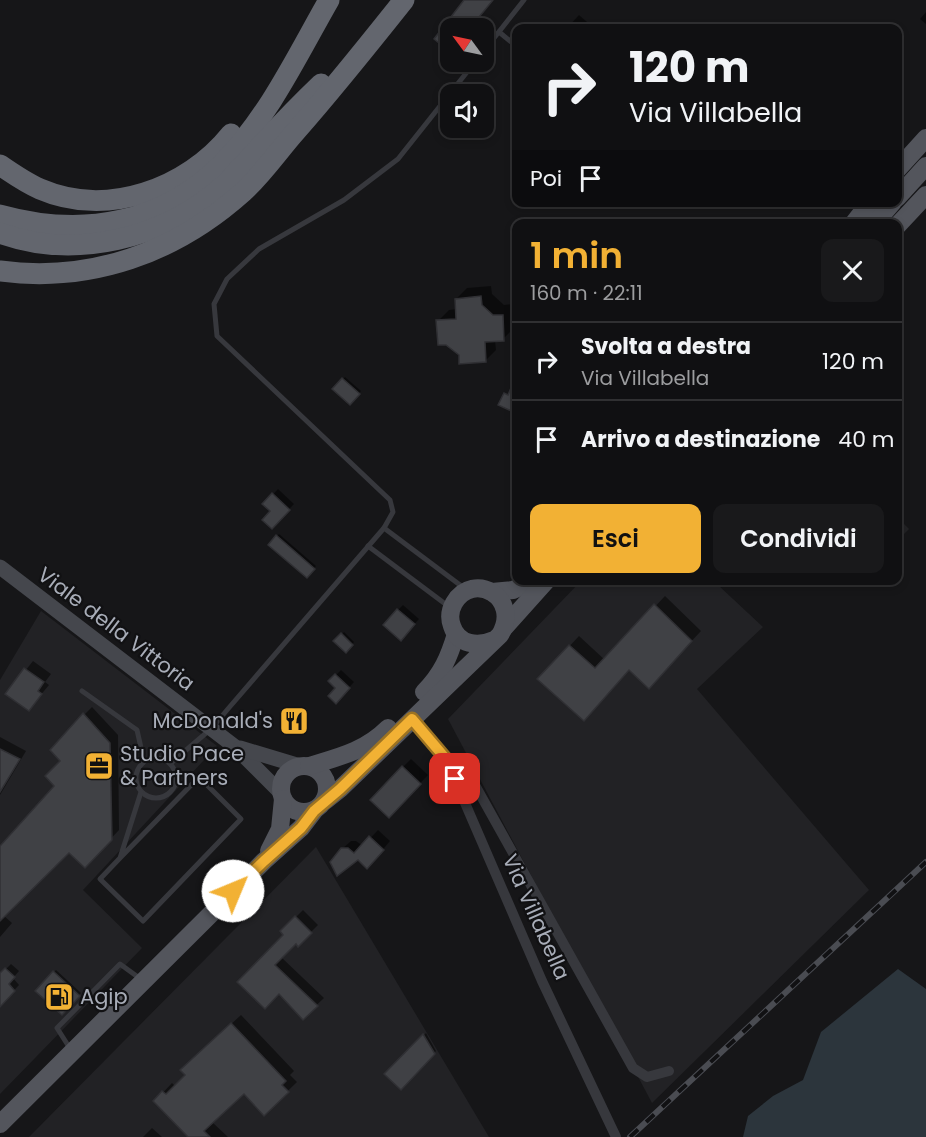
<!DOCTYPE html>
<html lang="it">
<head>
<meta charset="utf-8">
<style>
	body { margin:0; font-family:Poppins,sans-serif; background:#19191b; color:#f1f3f6; height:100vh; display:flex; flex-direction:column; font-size:22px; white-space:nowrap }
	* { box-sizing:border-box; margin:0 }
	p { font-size:20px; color:#9c9d9f }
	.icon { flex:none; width:33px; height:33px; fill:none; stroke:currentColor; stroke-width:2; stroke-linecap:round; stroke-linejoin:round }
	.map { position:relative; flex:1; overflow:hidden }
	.side { position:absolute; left:512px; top:219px; width:390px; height:366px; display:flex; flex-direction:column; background:#101012; border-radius:12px; box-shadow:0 3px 9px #0003,0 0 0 2px #303032 }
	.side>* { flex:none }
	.guide { position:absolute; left:512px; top:24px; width:390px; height:183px; border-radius:12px; box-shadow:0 3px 9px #0003,0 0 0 2px #303032; background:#101012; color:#f1f3f6; overflow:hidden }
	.needle { width:39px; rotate:303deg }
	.controls { position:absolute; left:440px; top:18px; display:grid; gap:12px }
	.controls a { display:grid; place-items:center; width:54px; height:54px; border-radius:12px; background:#101012; box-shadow:0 3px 9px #0003,0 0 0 2px #303032; font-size:30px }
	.pin { position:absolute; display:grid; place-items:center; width:51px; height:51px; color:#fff; margin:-26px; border-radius:12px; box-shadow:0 3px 9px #0006 }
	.me { position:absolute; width:66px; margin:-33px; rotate:45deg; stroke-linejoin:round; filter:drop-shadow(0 0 4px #0008) }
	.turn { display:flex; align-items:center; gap:21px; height:126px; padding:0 18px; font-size:27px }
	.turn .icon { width:78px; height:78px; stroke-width:2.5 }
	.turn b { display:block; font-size:42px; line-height:51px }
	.then { display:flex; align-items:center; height:57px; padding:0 18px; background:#0003; gap:12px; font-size:22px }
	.round { display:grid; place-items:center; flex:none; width:63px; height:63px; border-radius:12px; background:#19191b }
	.overview { display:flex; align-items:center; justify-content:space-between; height:102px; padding:0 18px }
	h1 { font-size:36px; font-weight:600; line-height:45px; color:#f2b134 }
	.primary-button { display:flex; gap:12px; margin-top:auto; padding:12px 18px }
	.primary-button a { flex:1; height:69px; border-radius:12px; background:#f2b134; color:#111; font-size:24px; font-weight:600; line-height:69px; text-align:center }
	.primary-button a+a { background:#19191b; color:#f1f3f6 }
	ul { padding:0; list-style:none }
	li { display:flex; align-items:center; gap:18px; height:78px; padding:0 18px; border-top:2px solid #303032 }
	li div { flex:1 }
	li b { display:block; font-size:22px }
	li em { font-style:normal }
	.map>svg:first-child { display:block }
	.built { fill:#222225 }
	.water { fill:#2c353c }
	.shadow { fill:#0007 }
	.building { fill:#404145; stroke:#303034; stroke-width:1.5 }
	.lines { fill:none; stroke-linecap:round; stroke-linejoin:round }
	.lane { stroke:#37383d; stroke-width:5 }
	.street { stroke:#37383d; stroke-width:10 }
	.secondary { stroke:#45474d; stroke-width:15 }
	.primary { stroke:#53555c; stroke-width:18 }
	.highway { stroke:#63666e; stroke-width:21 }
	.rail-casing { stroke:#4a4c52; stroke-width:6 }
	.rail { stroke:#111113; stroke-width:4; stroke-dasharray:11; stroke-linecap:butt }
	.route-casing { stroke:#9d7322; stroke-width:15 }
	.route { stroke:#f2b134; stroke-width:10 }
	.labels { text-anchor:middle; stroke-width:4.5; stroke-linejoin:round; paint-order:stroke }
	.street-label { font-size:21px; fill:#a8adb8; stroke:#111113 }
	.poi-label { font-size:21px; fill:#a8adb8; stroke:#111113; text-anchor:start }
</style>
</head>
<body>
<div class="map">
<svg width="926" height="1137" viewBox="0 0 926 1137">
	<rect width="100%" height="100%" fill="#161618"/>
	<g class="built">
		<polygon points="897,517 909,529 897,541"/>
		<polygon points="581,581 721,581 718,585 763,627 697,689 869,890 652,1103 448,719"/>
		<polygon points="41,611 217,746 83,890 142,948 0,1094 0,680"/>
		<polygon points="316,847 489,1137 29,1137"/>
	</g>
	<polygon class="water" points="898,969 926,989 926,1137 743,1137 748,1116 773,1096 803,1080 821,1032"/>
	<g class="shadow">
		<polygon points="926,12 926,24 920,19"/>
		<polygon points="579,15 594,28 567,28"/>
		<polygon points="491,286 492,294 504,305 513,304 514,328 503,339 495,340 496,350 485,361 460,355 438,321 449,310 457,309 456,299 467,288"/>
		<polygon points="345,377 361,391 350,403 334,389"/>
		<polygon points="278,489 294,504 272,527 272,511 265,503"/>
		<polygon points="279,534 316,566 307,576 270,545"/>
		<polygon points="665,596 701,631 658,677 630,668 539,679 579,636 605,660"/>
		<polygon points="403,605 419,619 406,634 398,610"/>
		<polygon points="344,632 354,642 346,651 336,641"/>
		<polygon points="33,661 51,674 45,682 49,685 29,709 7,694"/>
		<polygon points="341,670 354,682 336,702 337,688 330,681"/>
		<polygon points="92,707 118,735 119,830 85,866 69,851 3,915 12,923 0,937 0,849 56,786 62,761 84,715"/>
		<polygon points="0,737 26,751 0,795"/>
		<polygon points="411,759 428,775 389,816 403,767"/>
		<polygon points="378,830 390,841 375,859 358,858 342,849 351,841 356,841 363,846"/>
		<polygon points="303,910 318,925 298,945 296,942 281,957 324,998 304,1017 280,992 239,982 285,935 282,931"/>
		<polygon points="11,964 19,971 13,978 19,985 4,1001 0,997 0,975"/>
		<polygon points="56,970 81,993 62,1013 37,990"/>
		<polygon points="241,1015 294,1071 290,1075 297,1082 264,1114 244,1092 212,1122 228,1137 191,1137 155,1101 172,1083 176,1087 187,1075 191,1061"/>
		<polygon points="426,1033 436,1051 401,1088 386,1074"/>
		<polygon points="152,1128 162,1137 143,1137"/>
	</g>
	<g class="building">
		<polygon points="464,0 493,0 470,28 450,28 450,52 434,39"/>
		<polygon points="481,296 482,305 493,315 503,315 504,341 485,342 486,362 459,364 459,355 446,345 438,345 436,320 456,319 455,299"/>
		<polygon points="516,376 516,413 498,405 504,393 508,395"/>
		<polygon points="342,378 360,394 350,405 332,389"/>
		<polygon points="272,493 290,510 272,529 262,520 270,511 262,504"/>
		<polygon points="276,535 315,569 307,578 268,545"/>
		<polygon points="654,604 692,641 649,689 629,670 584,721 537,679 569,645 595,668"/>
		<polygon points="397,609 415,624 401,641 383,625"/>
		<polygon points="341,633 353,645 346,653 333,641"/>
		<polygon points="24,668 44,682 38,691 42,694 29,711 5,694"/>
		<polygon points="335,674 350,688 336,704 328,696 335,688 328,681"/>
		<polygon points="83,713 110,743 112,840 85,868 69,853 0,921 0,846 54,786 45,776 60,761 50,750"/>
		<polygon points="0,749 20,759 0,792"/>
		<polygon points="402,766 421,784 389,818 370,800"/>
		<polygon points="369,836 384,850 367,869 358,860 337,876 330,862 341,848 348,848 354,853"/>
		<polygon points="295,916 312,933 298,947 296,944 275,965 318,1006 303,1020 279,994 265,1009 237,982 283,935 280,931"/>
		<polygon points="5,968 15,977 9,984 15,991 0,1007 0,973"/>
		<polygon points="53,971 80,996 62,1015 35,991"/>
		<polygon points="231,1023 286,1081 282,1085 289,1092 264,1116 244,1094 204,1131 210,1137 188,1137 153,1101 162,1091 166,1094 185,1075 180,1070"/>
		<polygon points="423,1034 435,1054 401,1090 384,1074"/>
	</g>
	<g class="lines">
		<g class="lane">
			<polyline points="499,32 515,45"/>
			<polyline points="483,52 524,0"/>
			<polyline points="384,528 464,588"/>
			<polyline points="368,546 448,606"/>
			<polyline points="82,691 137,730 144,761"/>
			<circle cx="156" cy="778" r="20"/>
			<polyline points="171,763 212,728 227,710 384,528 393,512 390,500 217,336 214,304 227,279 259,249 344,200 398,159 475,62"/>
			<polyline points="120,858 199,777 241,819 143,921 100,879 120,858 141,792"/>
			<polyline points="71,1050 57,1028 120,964 142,980"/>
		</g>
		<g class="street">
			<polyline points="412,719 446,759 542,981 616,1137"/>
			<polyline points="446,759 458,761 466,769 633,1068 647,1077 669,1071"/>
		</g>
		<g class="secondary">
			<polyline points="0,567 234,746 281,793"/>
			<polyline points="240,748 300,766"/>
		</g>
		<g class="primary">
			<polyline points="897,170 926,138"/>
			<polyline points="897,198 926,166"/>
			<polyline points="853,224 870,202"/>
			<polyline points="874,224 893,202"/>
			<polyline points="897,226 926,195"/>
			<polyline points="492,592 513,590 535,580"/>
			<polyline points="504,628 547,580"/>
			<path d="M424,692C442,674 449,657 456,634"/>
			<circle cx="304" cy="789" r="23"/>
			<path d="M309,766C339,757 365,751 388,728"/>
			<path d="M325,801L340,789L500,635C522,598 473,570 454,603C450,610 449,618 452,626C458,645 478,647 494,640"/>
			<polyline points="269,851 280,829 283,799"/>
			<polyline points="0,1124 264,861 301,828 314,811"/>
		</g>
		<g class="highway">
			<path d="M0,165C13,174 26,183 40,189C107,218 187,189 231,134"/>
			<path d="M0,215C83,238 163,224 224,162C269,116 298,54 329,0"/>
			<path d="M0,233C74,260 164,239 223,186C235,175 246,162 257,150C278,127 299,105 321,84"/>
			<path d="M0,271C91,283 175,253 243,192C263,174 279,150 297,130C334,88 369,44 404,0"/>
		</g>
		<g class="rail-casing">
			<polyline id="rail" points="630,1137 926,862"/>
		</g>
		<use href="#rail" class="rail"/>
	</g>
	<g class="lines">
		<g class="route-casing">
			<polyline id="route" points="233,891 264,861 301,828 314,811 340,789 412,719 446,759 455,779"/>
		</g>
		<use href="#route" class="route"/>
	</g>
	<defs>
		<g id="restaurant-square" transform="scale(1.5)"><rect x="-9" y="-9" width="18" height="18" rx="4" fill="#f2b134" stroke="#111113"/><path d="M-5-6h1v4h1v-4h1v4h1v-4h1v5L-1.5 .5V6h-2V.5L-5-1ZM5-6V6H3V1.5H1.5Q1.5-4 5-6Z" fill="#111"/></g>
		<g id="office-square" transform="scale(1.5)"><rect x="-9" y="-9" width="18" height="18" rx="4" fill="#f2b134" stroke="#111113"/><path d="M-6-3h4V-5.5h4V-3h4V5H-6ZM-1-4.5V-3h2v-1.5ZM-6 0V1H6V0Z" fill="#111"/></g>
		<g id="fuel-square" transform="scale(1.5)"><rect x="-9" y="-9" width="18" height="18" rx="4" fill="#f2b134" stroke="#111113"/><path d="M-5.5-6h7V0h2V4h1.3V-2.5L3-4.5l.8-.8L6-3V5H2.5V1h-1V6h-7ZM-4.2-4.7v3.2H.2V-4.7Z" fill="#111"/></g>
	</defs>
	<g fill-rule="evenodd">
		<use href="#restaurant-square" x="294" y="721"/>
		<use href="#office-square" x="99" y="766"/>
		<use href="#fuel-square" x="59" y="997"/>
	</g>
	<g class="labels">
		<g class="street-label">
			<text transform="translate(116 629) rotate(37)" y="7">Viale della Vittoria</text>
			<text transform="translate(536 917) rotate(66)" y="7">Via Villabella</text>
		</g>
		<g class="poi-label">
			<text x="273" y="728" text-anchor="end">McDonald's</text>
			<text x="120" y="761">Studio Pace<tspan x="120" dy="24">&amp; Partners</tspan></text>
			<text x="80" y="1004">Agip</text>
		</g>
	</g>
</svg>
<div class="controls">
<a><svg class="needle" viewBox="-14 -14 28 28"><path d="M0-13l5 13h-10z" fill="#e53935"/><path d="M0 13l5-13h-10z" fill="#9c9d9f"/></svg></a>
<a><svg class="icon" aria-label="sound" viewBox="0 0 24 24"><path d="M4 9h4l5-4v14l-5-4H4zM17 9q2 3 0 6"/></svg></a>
</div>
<div class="pin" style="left:455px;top:779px;background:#d93025"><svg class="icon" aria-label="arrive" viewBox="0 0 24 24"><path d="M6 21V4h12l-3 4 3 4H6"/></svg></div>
<svg class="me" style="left:233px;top:891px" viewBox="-20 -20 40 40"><circle r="19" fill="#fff"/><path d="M0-13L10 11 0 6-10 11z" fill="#f2b134"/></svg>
<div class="guide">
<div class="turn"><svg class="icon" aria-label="right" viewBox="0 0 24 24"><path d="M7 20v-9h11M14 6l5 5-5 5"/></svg><div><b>120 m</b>Via Villabella</div></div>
<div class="then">Poi<svg class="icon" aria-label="arrive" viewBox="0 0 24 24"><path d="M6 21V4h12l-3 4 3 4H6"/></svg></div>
</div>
<section class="side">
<div class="overview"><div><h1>1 min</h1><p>160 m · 22:11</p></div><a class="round"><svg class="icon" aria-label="close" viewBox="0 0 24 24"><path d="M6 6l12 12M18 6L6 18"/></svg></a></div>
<ul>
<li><svg class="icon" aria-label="right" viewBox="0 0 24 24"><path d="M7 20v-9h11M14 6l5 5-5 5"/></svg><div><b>Svolta a destra</b><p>Via Villabella</p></div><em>120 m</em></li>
<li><svg class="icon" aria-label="arrive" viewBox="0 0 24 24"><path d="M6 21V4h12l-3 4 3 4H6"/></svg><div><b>Arrivo a destinazione</b></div><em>40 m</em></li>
</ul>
<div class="primary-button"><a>Esci</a><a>Condividi</a></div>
</section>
</div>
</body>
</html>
